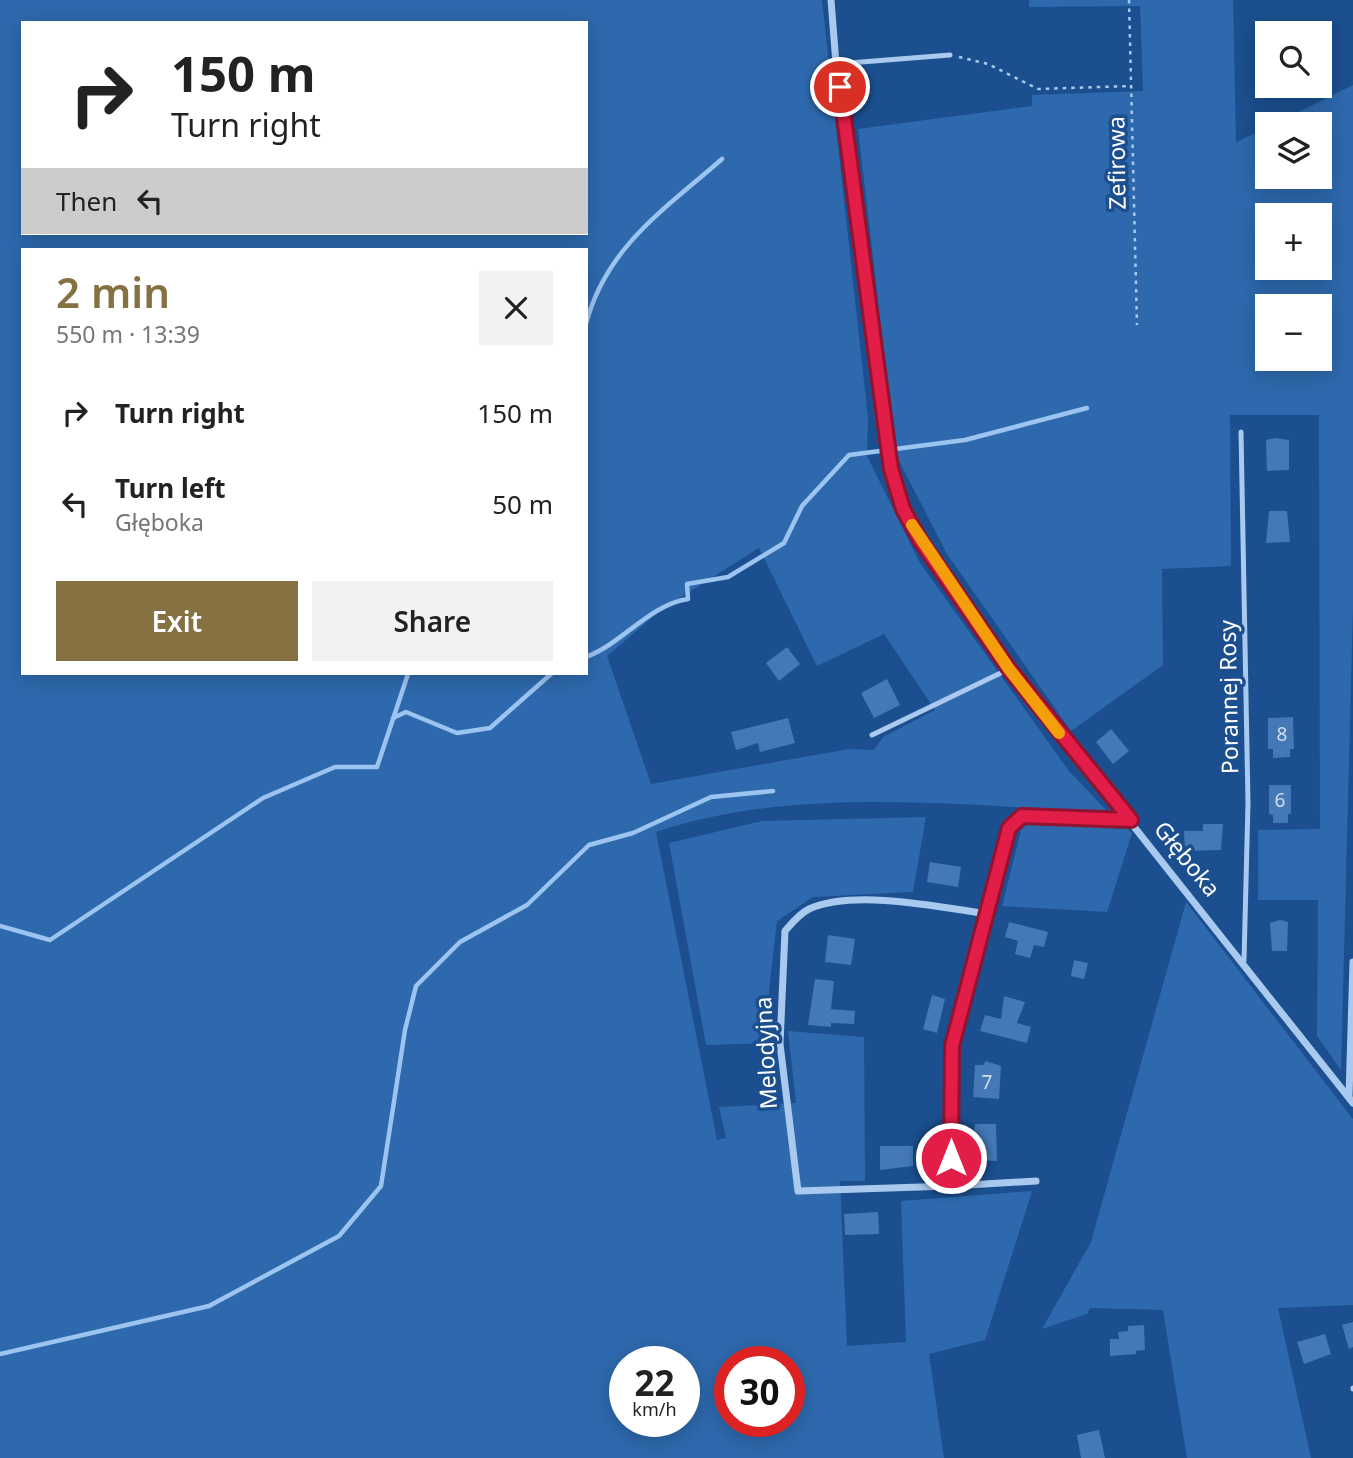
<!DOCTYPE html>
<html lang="en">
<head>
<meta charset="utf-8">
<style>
	body { margin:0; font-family:"Noto Sans",sans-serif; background:#f2f2f2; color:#222; height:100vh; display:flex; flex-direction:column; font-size:26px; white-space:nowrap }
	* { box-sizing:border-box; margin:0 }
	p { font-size:23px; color:#767676 }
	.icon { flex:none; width:38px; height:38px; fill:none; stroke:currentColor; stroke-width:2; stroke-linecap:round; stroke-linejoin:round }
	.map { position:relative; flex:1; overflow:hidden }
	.sheet { position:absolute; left:21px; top:248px; width:567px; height:427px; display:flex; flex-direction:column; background:#fff; border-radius:0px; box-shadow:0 4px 18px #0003 }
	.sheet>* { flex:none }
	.top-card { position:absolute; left:21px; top:21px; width:567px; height:214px; border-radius:0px; box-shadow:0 4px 18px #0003; background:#fff; color:#222; overflow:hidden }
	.buttons { position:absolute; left:1255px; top:21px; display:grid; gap:14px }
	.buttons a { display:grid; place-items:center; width:77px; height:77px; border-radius:0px; background:#fff; box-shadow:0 4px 18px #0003; font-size:35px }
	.speed { position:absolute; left:609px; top:1346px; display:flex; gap:14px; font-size:35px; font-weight:700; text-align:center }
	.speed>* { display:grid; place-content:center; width:91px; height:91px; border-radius:50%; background:#fff; box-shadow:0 4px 18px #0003; line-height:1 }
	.speed small { font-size:18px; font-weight:400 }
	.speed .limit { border:10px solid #d22; background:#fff; color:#111 }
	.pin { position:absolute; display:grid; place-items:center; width:60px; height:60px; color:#fff; margin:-30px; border:4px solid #fff; border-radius:50%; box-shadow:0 2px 7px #0007 }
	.me { position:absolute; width:77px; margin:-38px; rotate:0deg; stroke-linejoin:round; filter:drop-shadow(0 0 5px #0008) }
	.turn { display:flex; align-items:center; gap:24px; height:147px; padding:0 35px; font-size:32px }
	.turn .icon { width:91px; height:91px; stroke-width:2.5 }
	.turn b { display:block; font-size:49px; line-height:60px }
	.then { display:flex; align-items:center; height:66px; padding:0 35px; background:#0003; gap:14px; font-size:26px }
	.round { display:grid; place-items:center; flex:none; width:74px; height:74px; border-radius:0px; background:#f2f2f2 }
	.head { display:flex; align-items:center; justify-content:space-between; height:119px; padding:0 35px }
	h1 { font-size:42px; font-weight:600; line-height:52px; color:#857141 }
	.cta { display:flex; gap:14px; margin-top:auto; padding:14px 35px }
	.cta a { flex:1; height:80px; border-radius:0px; background:#857141; color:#fff; font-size:28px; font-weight:600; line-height:80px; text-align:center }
	.cta a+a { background:#f2f2f2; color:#222 }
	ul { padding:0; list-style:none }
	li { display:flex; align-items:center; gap:21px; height:91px; padding:0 35px }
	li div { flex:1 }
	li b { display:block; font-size:26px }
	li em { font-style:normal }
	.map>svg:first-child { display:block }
	.green { fill:#2e69ad; fill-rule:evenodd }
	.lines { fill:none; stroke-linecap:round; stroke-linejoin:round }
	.stream { stroke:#9cc4f0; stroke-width:4.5 }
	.building { fill:#4478b7 }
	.path { stroke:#a9c9ee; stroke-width:2.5; stroke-dasharray:3.5 5; stroke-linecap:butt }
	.lane { stroke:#a9c9ee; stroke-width:5 }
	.street { stroke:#a9c9ee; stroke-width:7 }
	.route-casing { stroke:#92132f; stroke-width:18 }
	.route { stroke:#e11d48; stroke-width:12 }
	.slow { stroke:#f59e0b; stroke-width:12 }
	.labels { text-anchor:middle; stroke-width:7; stroke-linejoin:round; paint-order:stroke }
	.number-label { font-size:19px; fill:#d0dded }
	.street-label { font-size:23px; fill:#fff; stroke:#1b4f8f }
</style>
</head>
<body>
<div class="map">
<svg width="1353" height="1458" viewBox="0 0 1353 1458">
	<rect width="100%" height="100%" fill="#1b4f8f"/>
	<g class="green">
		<path d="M0,0H822L868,418L867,456L920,563L1069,771L1108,812C962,806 796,785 656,832L717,1140L726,1138L719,1107L796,1103L788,1031L864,1037L865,1181H840L847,1346L906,1342L901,1201L1032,1191L985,1340L929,1354L944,1458H0ZM23,23H586V233H23ZM23,250H586V674H23ZM759,548L817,666L884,634L935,710L883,737L874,750L849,749L651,784L607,656L662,609ZM625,1362H684V1421H625ZM730,1362H789V1421H730Z"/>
		<path d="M1029,0H1233L1236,142L1267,128V177H1320V124H1274L1353,85V607L1341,1070L1317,1036L1318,900H1258V830L1320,829L1319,415H1230L1231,566L1162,569L1163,665L1071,731L947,554L896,455L858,129L1032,106V95L1143,91L1140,6L1029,7ZM1267,215H1320V268H1267ZM1267,306H1320V359H1267Z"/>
		<polygon points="926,817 913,892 813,897 777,921 769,991 769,1043 706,1045 669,843 762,821"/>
		<polygon points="1028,823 1127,829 1132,833 1107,912 1002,906 1021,830"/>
		<polygon points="1186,902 1353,1119 1353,1305 1278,1308 1311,1458 1187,1458 1163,1310 1090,1308 1087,1314 1042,1329 1091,1242"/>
	</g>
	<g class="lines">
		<g class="stream">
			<path d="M586,324C606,247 665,209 722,159"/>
			<path d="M586,657C623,643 649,605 688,599L687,584L728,577L784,543L802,506L849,455L965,440L1087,408"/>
			<polyline points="393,718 406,712 457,733 490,728 551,674"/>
			<polyline points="0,926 50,940 263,798 335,767 377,767 408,674"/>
			<polyline points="0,1354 209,1306 339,1236 381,1186 405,1030 416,986 460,942 527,905 589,845 633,833 711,797 773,791"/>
		</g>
	</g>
	<g class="building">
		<polygon points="1275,438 1289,440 1289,470 1267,471 1266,440"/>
		<polygon points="1269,511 1287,511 1290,542 1266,543"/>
		<polygon points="787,647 800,664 779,681 766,663"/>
		<polygon points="887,679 900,705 874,718 861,693"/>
		<polygon points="1293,717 1294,749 1290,749 1290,757 1273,758 1273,749 1268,749 1268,718"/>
		<polygon points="788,718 795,743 760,752 758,743 736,750 731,732"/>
		<polygon points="1111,729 1129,751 1113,764 1096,742"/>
		<polygon points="1269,785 1291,785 1291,814 1288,814 1288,823 1273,823 1273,815 1269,814"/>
		<polygon points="1203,824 1223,824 1221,850 1185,851 1184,831 1203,831"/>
		<polygon points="930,862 961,867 958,887 927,882"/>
		<polygon points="1280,920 1288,922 1287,951 1272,951 1270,923"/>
		<polygon points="1009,922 1048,932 1044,947 1034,945 1030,958 1015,954 1018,941 1005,937"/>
		<polygon points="828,935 855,939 851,965 825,962"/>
		<polygon points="1074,960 1088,963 1084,979 1071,976"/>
		<polygon points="815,979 834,981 831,1009 855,1011 854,1024 831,1023 831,1027 808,1025"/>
		<polygon points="932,995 945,999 937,1033 923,1029"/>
		<polygon points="1004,996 1025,1002 1017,1023 1031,1027 1027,1043 980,1031 985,1015 1001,1019"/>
		<polygon points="986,1061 1001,1066 999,1099 973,1097 975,1065 983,1065"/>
		<polygon points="975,1124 996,1124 997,1161 971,1160"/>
		<polygon points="880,1146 913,1146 913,1166 880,1170"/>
		<polygon points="878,1212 879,1234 845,1235 844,1214"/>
		<polygon points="1353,1322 1353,1347 1349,1349 1342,1325"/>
		<polygon points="1144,1325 1145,1350 1136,1351 1136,1354 1110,1356 1110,1339 1119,1339 1118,1332 1128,1331 1128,1326"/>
		<polygon points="1325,1334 1331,1354 1304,1364 1297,1342"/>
		<polygon points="1099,1430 1105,1458 1081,1458 1077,1435"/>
	</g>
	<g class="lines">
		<g class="path">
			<polyline points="1129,0 1137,325"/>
			<polyline points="959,57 988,64 1038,89 1131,86"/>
		</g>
		<g class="lane">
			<polyline points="836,64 950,55"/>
			<polyline points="1241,432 1248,803 1244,961"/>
			<polyline points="872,735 1009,669"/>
			<polyline points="1353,1388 1353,1389"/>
		</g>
		<g class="street">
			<polyline points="831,0 836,64 867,302 891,469 903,509 921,540 1009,669 1353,1103"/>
			<path d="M987,914C940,907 854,889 809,909C799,914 792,923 785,931L780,1044L798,1191L951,1186L952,1047L1009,828L1022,816L1131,820"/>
			<polyline points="1349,1097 1353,962"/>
			<polyline points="951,1186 1036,1181"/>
		</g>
	</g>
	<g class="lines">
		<g class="route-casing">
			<polyline id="route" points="840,87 891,469 903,509 920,540 1009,669 1131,820 1022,816 1009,828 952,1046 951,1158"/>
		</g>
		<use href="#route" class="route"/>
		<polyline class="slow" points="912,525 1009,669 1059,733"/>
	</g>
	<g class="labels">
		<g class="number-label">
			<text x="1282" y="741">8</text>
			<text x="1280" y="807">6</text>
			<text x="987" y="1089">7</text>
		</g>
		<g class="street-label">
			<text transform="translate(1117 163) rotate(-91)" y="8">Zefirowa</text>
			<text transform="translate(1229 697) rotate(-91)" y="8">Porannej Rosy</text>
			<text transform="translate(1187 859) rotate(51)" y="8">Głęboka</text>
			<text transform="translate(766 1053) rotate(-93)" y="8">Melodyjna</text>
		</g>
	</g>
</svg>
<div class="buttons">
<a><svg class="icon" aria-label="search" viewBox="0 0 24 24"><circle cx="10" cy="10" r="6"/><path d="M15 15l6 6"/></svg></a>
<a><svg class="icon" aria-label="layers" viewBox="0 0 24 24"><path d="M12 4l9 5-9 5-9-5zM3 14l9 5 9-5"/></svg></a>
<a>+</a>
<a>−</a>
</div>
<div class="speed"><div>22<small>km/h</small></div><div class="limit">30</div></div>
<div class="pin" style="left:840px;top:87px;background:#d93025"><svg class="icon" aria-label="arrive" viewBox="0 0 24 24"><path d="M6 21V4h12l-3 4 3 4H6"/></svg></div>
<svg class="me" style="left:951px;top:1158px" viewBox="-20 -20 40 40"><circle r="17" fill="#e11d48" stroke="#fff" stroke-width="3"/><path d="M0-11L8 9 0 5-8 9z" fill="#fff"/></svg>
<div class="top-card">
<div class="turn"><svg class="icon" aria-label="right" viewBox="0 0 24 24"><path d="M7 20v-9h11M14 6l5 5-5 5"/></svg><div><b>150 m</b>Turn right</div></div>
<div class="then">Then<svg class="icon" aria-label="left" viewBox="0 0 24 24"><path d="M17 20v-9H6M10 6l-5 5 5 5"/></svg></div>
</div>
<section class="sheet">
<div class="head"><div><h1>2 min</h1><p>550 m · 13:39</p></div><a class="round"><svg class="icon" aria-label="close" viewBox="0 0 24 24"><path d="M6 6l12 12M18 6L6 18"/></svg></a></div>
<ul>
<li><svg class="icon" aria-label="right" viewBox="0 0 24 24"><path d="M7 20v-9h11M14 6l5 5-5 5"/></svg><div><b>Turn right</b></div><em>150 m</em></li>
<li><svg class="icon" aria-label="left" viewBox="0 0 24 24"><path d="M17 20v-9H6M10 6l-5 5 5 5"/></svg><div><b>Turn left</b><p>Głęboka</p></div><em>50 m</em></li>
</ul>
<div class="cta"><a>Exit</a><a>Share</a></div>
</section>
</div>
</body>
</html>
